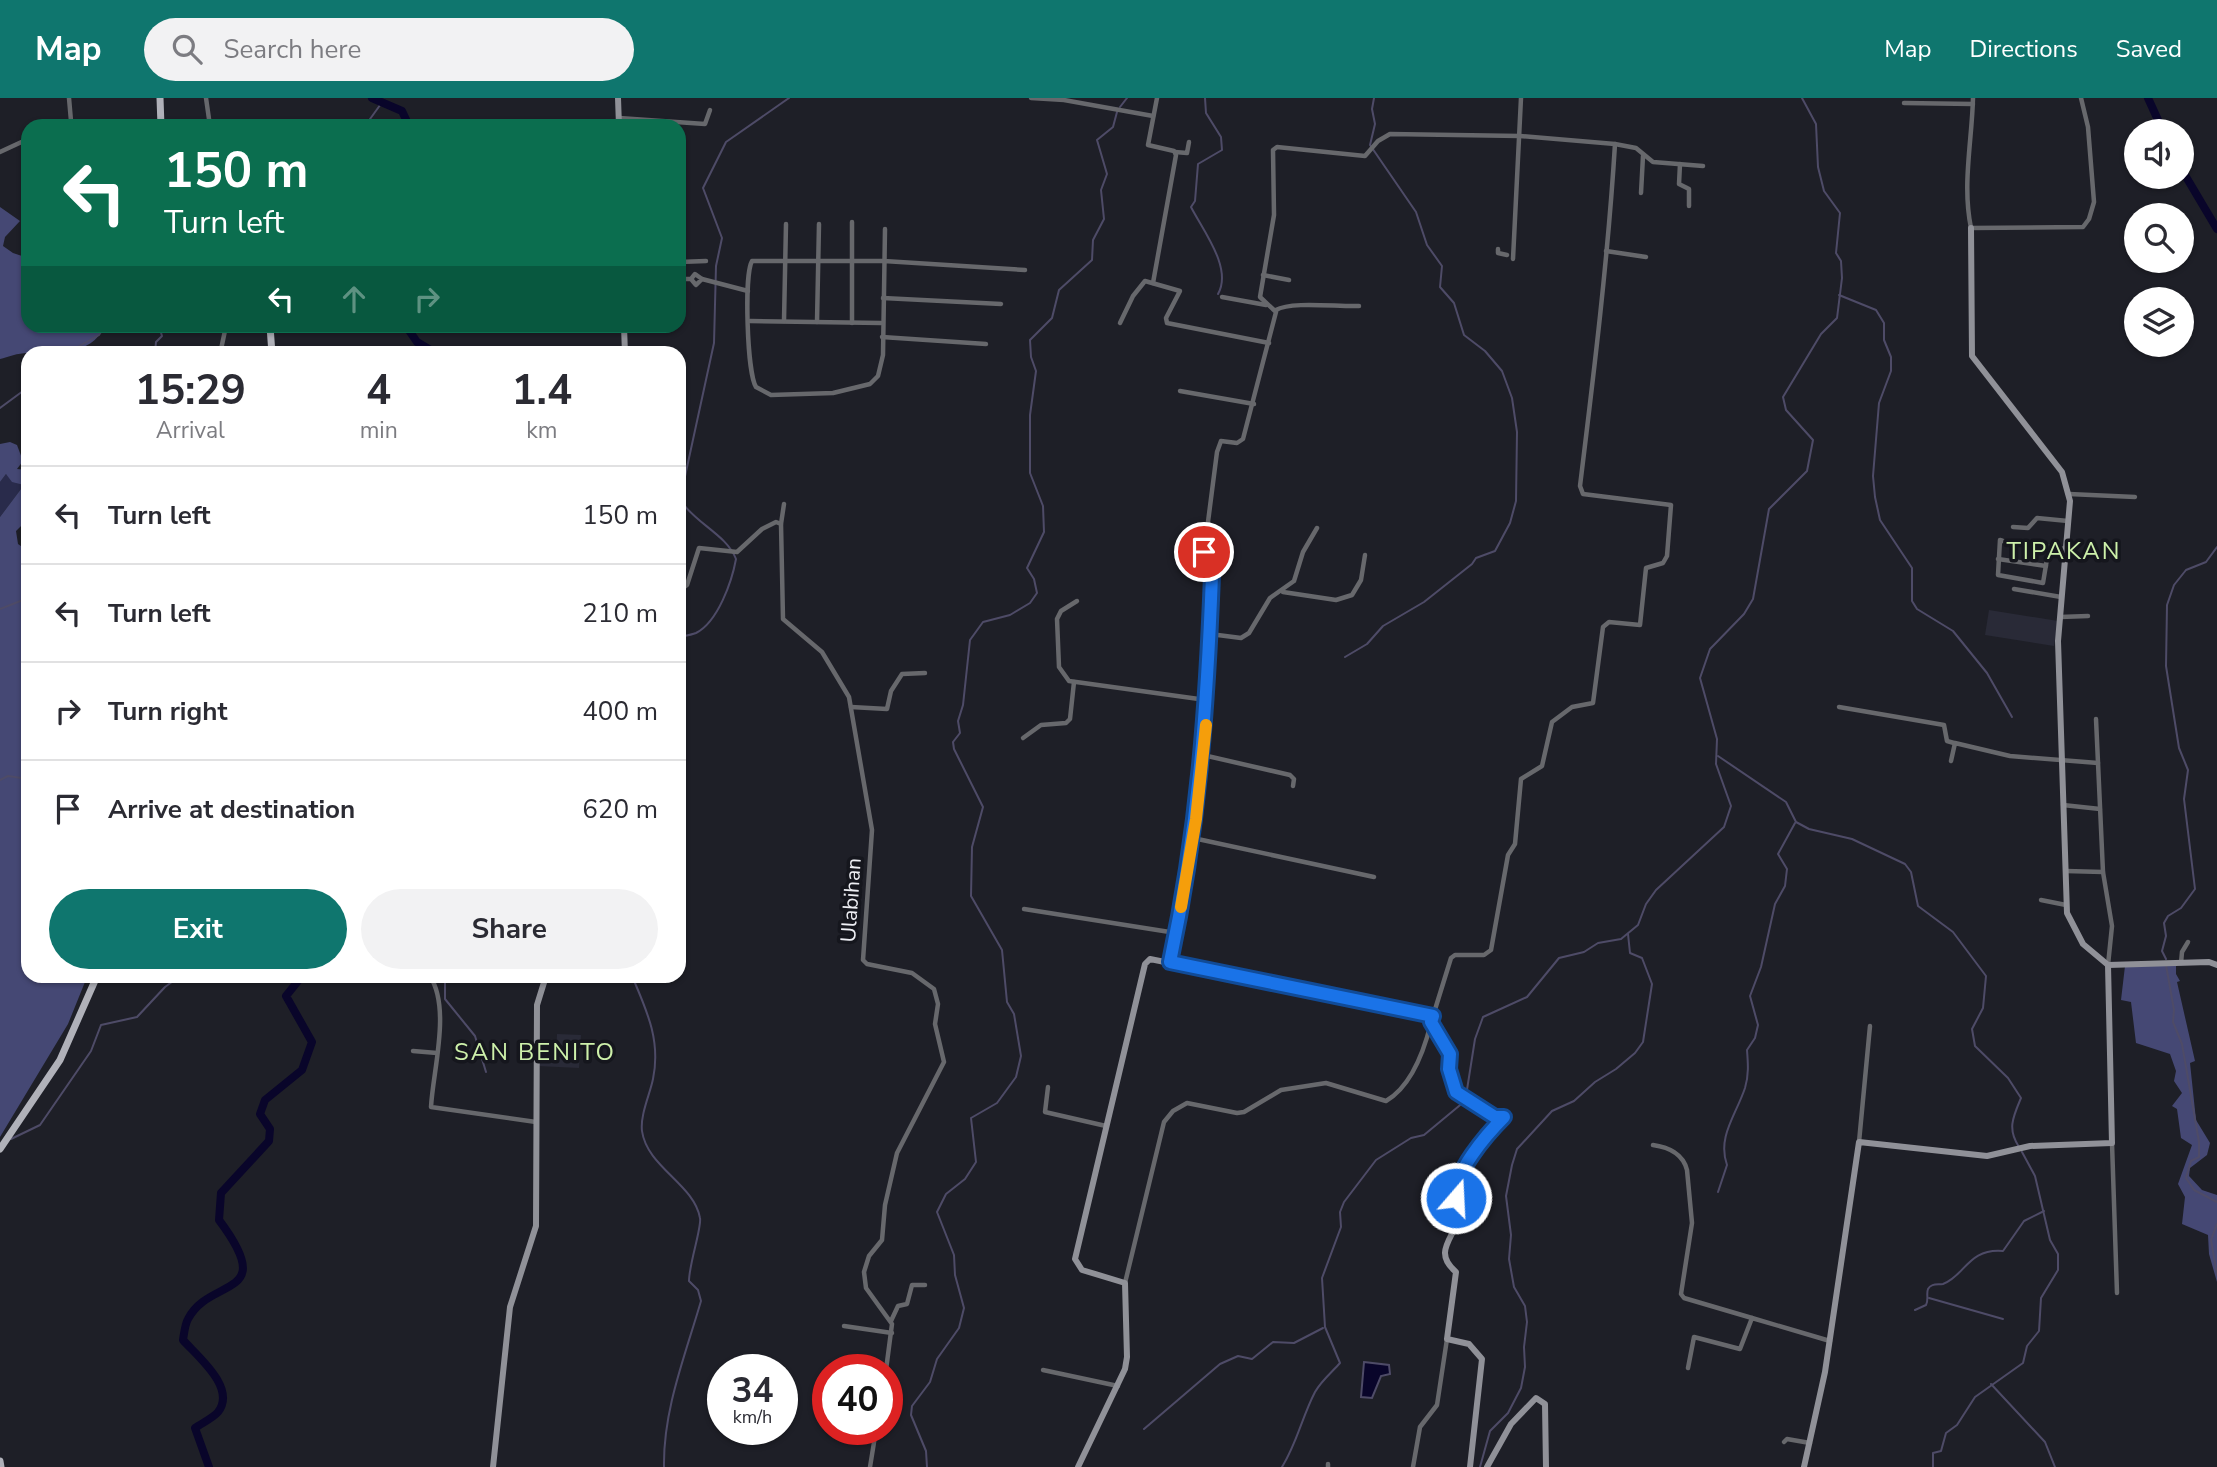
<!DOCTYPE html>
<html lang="en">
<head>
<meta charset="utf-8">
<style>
	body { margin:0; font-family:"Nunito Sans",sans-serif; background:#f2f2f3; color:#2b2b33; height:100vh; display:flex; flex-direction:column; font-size:26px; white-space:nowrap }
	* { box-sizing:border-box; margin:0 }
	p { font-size:23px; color:#7c7c81 }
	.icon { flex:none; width:38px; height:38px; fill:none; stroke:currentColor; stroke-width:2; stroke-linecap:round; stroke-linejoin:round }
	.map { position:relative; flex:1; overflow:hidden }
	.drawer { position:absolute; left:21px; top:248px; width:665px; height:637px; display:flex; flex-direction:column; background:#fff; border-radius:21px; box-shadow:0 2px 5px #0004 }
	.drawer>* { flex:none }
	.top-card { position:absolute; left:21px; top:21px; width:665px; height:214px; border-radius:21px; box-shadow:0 2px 5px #0004; background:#0b6e4f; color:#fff; overflow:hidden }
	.fabs { position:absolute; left:2124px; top:21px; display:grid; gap:14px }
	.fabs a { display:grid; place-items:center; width:70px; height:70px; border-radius:50%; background:#fff; box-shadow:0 2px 5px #0004; font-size:35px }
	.speed { position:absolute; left:707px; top:1256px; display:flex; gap:14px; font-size:35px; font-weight:700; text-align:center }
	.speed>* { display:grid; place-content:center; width:91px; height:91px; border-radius:50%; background:#fff; box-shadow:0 2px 5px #0004; line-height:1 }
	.speed small { font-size:18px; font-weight:400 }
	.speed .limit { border:10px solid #d22; background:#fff; color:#111 }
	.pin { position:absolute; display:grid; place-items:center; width:60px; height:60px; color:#fff; margin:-30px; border:4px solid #fff; border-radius:50%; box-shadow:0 2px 7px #0007 }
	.me { position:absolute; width:77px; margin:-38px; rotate:19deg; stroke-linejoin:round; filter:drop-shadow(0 0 5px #0008) }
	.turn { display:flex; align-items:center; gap:24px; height:147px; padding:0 28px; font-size:32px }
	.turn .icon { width:91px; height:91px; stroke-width:2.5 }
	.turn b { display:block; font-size:49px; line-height:60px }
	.lanes { display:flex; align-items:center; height:66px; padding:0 28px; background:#0003; justify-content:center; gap:35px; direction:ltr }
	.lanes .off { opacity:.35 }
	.eta { display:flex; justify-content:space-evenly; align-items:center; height:119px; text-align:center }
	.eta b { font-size:42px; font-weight:700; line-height:49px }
	.button { display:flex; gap:14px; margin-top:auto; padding:14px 28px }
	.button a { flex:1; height:80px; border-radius:42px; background:#0f766e; color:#fff; font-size:28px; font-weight:700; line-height:80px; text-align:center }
	.button a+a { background:#f2f2f3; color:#2b2b33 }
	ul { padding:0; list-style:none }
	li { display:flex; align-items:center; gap:21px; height:98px; padding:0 28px; border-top:2px solid #e1e1e2 }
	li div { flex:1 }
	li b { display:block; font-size:26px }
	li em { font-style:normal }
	header { display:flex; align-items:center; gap:42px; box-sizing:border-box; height:98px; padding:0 35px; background:#0f766e; color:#fff }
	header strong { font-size:33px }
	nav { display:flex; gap:38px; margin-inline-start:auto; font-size:24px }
	.search { width:490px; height:63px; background:#f2f2f3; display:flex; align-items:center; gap:18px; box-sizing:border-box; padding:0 24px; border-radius:38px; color:#7c7c81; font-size:26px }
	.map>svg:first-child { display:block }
	.built { fill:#292a37 }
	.green { fill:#292b4b }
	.forest { fill:#454874 }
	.water { fill:#09052a; stroke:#4e4b67; stroke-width:2 }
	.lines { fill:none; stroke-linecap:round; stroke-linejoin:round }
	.stream { stroke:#4e4b67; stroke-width:2 }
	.river { stroke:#09052a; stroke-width:8 }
	.street { stroke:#67686c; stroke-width:4.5 }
	.secondary { stroke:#909198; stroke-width:6 }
	.primary { stroke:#b0b1b9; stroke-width:7 }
	.route-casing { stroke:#114b97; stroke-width:18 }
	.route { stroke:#1a73e8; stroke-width:12 }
	.slow { stroke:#f59e0b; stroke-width:12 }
	.labels { text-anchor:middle; stroke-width:7; stroke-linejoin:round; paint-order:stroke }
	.street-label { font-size:21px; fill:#eeeff4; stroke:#15161d }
	.quarter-label { font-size:24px; letter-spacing:2px; fill:#cdf0aa; stroke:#15161d }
</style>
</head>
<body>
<header>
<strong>Map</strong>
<div class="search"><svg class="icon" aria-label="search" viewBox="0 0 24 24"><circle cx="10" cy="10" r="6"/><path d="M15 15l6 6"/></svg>Search here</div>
<nav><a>Map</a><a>Directions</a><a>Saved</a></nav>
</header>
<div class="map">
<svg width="2217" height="1369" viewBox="0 0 2217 1369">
	<rect width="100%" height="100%" fill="#1e1f27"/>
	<g class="built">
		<polygon points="1989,512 2058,523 2054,548 1985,537"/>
		<polygon points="557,936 581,937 579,970 538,968 539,957 556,958"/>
	</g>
	<polygon class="green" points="6,376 24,387 0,419 0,384"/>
	<g class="forest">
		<path d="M0,109L20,123L5,139L3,148L13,155L28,160V228H105C90,259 56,254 27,255C18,255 8,259 0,261Z"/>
		<polygon points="10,344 17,347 23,363 17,371 28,372 28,421 16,433 18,446 28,453 28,878 87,879 68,926 0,1039 0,419 24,387 12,384 6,376 0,384 0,346"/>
		<polygon points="2176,867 2176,876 2180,883 2177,884 2195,963 2190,965 2196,1022 2210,1045 2207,1057 2190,1070 2189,1078 2202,1092 2217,1097 2217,1184 2209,1156 2208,1137 2182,1126 2185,1099 2178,1086 2192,1047 2181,1040 2177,1011 2172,1008 2182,995 2174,983 2176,973 2170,956 2136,945 2131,904 2121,902 2125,868"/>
	</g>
	<polygon class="water" points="1364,1264 1389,1267 1390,1276 1381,1278 1372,1300 1361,1299"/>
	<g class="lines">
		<g class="stream">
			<path d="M1205,0L1206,15L1221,39L1222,52L1198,66L1195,103L1191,109C1202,131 1233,170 1218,196"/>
			<polyline points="1120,9 1127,0"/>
			<polyline points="365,28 383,3"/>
			<polyline points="1839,197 1876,212 1884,225 1884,242 1891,259 1891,273 1879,305 1873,378 1875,399 1880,422 1912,470 1912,503 1917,511 1953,533 1987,575 2012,619"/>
			<polyline points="155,254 156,244 162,238 159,228"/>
			<polyline points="65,256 99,237 105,228"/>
			<polyline points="0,310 23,293 28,282"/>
			<polyline points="679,406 714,245 716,168 722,140 703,90 726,44 789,0"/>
			<polyline points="0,511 28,500"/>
			<path d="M679,539C684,538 691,537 696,535C718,524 732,483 736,461C727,437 695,425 681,403"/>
			<polyline points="1345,559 1367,546 1383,528 1424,504 1472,466 1476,460 1495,453 1510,425 1516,403 1517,334 1512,300 1502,273 1485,253 1464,237 1454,205 1440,189 1442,168 1427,147 1416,114 1370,47 1375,26 1372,11 1374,0"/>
			<path d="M1718,658L1786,704L1796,724L1809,731L1852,741L1905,766L1911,774L1918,808L1953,834L1986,878L1983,910L1972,931L1975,948L2008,980L2021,1000C2013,1019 2007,1031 2019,1049"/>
			<polyline points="0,682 8,678 28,681"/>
			<polyline points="2166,861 2162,853 2166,838 2164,825 2168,818 2181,810 2195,791 2184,701 2188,672 2179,650 2166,568 2167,507 2174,487 2186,472 2206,464 2217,449"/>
			<polyline points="2166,867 2174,912 2173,924 2182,946 2199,1044 2199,1059 2191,1063 2186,1080 2194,1092 2217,1104"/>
			<polyline points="445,878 445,901 475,938 486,974"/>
			<path d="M632,878C647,913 661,943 653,981C650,996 640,1017 642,1033C647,1069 694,1086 700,1120C702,1129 689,1166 689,1183L698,1192L701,1203C685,1258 663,1312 664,1369"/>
			<polyline points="1466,998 1475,941 1483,919 1527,899 1559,860 1584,854 1598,845 1621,841 1638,827 1646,806 1656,792 1724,729 1731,708 1716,666 1717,641 1700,580 1710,551 1744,516 1753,501 1769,411 1807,373 1813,342 1786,312 1783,299 1821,236 1837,220 1842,180 1841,163 1836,155 1840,115 1824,93 1818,69 1816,26 1802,0"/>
			<polyline points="11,1041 40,1027 91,953 101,927 137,919 165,889 180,878"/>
			<path d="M1718,1094L1727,1067C1717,1039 1736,1017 1745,990C1749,977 1748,965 1747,952L1755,940L1758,927L1750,898L1761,869L1775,806L1785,788L1787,771L1778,756L1795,725"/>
			<polyline points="2217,1126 2211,1142 2217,1177"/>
			<polyline points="1929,1200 2003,1221"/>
			<path d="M1915,1212L1926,1207C1929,1201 1926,1196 1928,1191C1931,1185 1938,1187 1943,1186C1965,1178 1968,1150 2003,1153L2024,1123L2044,1113"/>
			<polyline points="1991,1286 2045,1344 2055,1369"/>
			<polyline points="1144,1331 1220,1266 1238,1258 1252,1261 1273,1244 1294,1245 1323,1230"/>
			<polyline points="927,1369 926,1353 911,1317 912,1308 930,1284 937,1261 959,1230 964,1210 955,1177 954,1157 937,1114 946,1096 965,1081 976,1064 971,1020 997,1005 1016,979 1021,958 1014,916 1007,904 1002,852 971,798 972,749 983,709 954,651 953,644 960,635 958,623 963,607 970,542 983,524 1010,517 1030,505 1037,495 1034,481 1027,470 1044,434 1043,408 1030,375 1030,317 1036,273 1031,259 1030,242 1052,220 1059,192 1092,162 1093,142 1104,121 1101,92 1107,76 1097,42 1113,29 1117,14"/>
			<path d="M1282,1369C1297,1345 1302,1319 1315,1294C1321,1283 1332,1274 1340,1265L1325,1229L1322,1180L1341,1129L1340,1114L1344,1104L1376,1062L1411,1040L1424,1037L1465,1003"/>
			<polyline points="1480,1369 1490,1333 1508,1315 1521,1290 1525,1269 1524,1249 1527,1224 1525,1208 1514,1189 1509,1161 1511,1137 1506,1098 1512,1067 1517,1051 1552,1013 1574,1003 1595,984 1616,971 1635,955 1643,944 1652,886 1642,860 1630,855 1628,836"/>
			<polyline points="1933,1369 1933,1355 1941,1353 1946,1335 1957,1327 1975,1299 2023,1265 2027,1248 2039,1233 2041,1200 2058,1172 2058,1156 2050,1142 2035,1078 2022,1054"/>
		</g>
		<g class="river">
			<polyline points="372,0 402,13 409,28"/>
			<polyline points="2148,0 2163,33"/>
			<polyline points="2182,72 2217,131"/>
			<polyline points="406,228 417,244 437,256"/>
			<path d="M209,1369L195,1330C202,1325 213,1320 218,1314C237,1290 197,1258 183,1242C184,1236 185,1226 188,1221C210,1178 279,1202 219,1122L221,1095L269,1043L270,1031L260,1016L265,1002L302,972L312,944L286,898L302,878"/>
		</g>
		<g class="street">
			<polyline points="69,0 71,23 75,28"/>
			<polyline points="206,0 210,28"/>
			<polyline points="1031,0 1064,2 1153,18"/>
			<path d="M1973,0C1972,43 1962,87 1971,130L2083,129L2089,121L2094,104L2088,29L2081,0"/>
			<polyline points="1904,5 1973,6"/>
			<polyline points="619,20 705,26 710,12"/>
			<polyline points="65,28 71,23"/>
			<polyline points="0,54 28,41"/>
			<polyline points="1175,54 1187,55 1189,44"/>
			<polyline points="1680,66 1679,86 1689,91 1689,108"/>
			<polyline points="1641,95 1643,58"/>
			<polyline points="852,124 852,225"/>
			<path d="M885,131L883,257L878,278L870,286L833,295L771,297L756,289C747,274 744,177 752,163H884L1025,172"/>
			<polyline points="1498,151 1498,155 1507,157"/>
			<polyline points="1606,153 1646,159"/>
			<polyline points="1513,161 1521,0"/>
			<polyline points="679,164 706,163"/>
			<polyline points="1263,177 1289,182"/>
			<polyline points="679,181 691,181 695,176 702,181 696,187 691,181"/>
			<polyline points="702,181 748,193"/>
			<polyline points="1153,185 1176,57 1174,53 1148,47 1157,0"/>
			<polyline points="1222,199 1266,207"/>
			<polyline points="883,200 1001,206"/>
			<path d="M1276,212C1291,203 1338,209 1359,208"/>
			<polyline points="750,223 881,225"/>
			<polyline points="784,223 786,126"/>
			<polyline points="817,224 819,126"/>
			<polyline points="1120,225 1133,198 1145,183 1180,193 1166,220 1167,225 1269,245"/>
			<polyline points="882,239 986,246"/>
			<polyline points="157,256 166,256"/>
			<polyline points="220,256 226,228"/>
			<polyline points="1180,293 1254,306"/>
			<polyline points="2069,396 2135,399"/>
			<polyline points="781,426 784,406"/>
			<polyline points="2013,429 2028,430 2037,420 2068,423"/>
			<polyline points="2049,449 2043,485 1998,477 2000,442 2003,443 2066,451"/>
			<polyline points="1998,461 2046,468"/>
			<polyline points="2014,491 2061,499"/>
			<polyline points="679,493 687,487 699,450 737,454 762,431 776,424 781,426 783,521 822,554 849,599 872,732 863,862 867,866 912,875 934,891 938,906 935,926 944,964 897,1055 885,1107 882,1142 869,1158 864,1174 866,1190 892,1226 886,1272"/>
			<polyline points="1283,494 1336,502 1352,497 1361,482 1365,457"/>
			<polyline points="1077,503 1061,513 1057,521 1059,569 1069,583 1206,602"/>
			<polyline points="2060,519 2088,518"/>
			<polyline points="1210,536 1241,540 1249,535 1270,500 1294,483 1303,454 1317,430"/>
			<polyline points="851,609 887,611 891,593 902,576 925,575"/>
			<polyline points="1839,609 1944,627 1947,643 1954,645"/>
			<polyline points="2096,621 2103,774 2112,828 2108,867"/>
			<polyline points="1023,640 1041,627 1066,625 1070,621 1074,584"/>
			<polyline points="1203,657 1290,677 1294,681 1293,688"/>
			<polyline points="1951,663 1955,645 2010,658 2098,665"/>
			<polyline points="2063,707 2100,711"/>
			<polyline points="1193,740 1374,779"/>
			<polyline points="2066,773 2103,774"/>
			<polyline points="2041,802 2066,807"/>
			<polyline points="1024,811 1176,835"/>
			<polyline points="1170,864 1189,766 1206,629 1212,477 1204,464 1204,455 1217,354 1221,343 1237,345 1243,341 1276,214 1260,199 1274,117 1273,52 1277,49 1365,58 1378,43 1390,36 1520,38 1615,46 1636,50 1653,64 1703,68"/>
			<polyline points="2181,865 2182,854 2188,844"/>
			<path d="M430,878C451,911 433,972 431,1009L536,1024"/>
			<path d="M1433,918L1451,860L1455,857H1484L1491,852L1508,757L1515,746L1521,681L1542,668L1552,624L1572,609L1593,605L1603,529L1609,524L1640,527L1646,470L1663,465L1667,458L1671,407L1583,396L1580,388C1594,274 1608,160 1615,46"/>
			<polyline points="413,953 437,955"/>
			<polyline points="1048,989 1045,1014 1106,1028"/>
			<polyline points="1859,1044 1870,928"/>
			<polyline points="2112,1045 2117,1195"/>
			<path d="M1653,1047C1668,1049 1683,1056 1687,1072L1692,1125L1681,1196L1684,1200L1752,1220"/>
			<path d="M1125,1185L1164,1024L1173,1013L1187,1005L1237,1015L1244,1014L1281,992L1326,985L1386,1003C1412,988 1424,953 1431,925"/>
			<polyline points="891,1223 898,1208 907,1206 912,1187 925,1187"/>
			<polyline points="844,1228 892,1235"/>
			<polyline points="1688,1270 1694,1239 1740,1251 1752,1220 1830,1243"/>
			<polyline points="1043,1272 1118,1288"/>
			<polyline points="1784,1344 1787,1341 1810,1345"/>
			<polyline points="870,1369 876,1332"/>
			<polyline points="1328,1369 1328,1366"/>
			<polyline points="1413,1369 1420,1329 1437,1307 1447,1241"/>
		</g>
		<g class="secondary">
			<polyline points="618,0 619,28"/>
			<polyline points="1971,130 1972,258 2062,374 2070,403 2058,543 2067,815 2083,846 2108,867 2209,864 2217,867"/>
			<polyline points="624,228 625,256"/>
			<polyline points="493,1369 510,1209 536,1128 537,907 546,878"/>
			<path d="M1078,1369L1125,1271L1127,1259L1125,1185L1082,1172L1075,1161L1145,866L1150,861L1433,918L1431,924L1450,956L1449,971L1456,994L1495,1019H1504C1491,1032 1457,1072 1455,1090C1454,1099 1461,1108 1459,1117C1456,1139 1431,1153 1456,1174L1447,1241L1469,1246L1482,1261L1470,1369"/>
			<polyline points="1487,1369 1511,1326 1536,1300 1545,1306 1546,1369"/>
			<polyline points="1804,1369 1825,1274 1859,1044 1987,1058 2030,1048 2112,1045 2108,867"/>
		</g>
		<g class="primary">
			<polyline points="160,0 161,28"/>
			<polyline points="270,228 272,256"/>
			<polyline points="0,1051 60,962 97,878"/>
			<polyline points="0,1363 1,1369"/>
		</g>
	</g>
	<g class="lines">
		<g class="route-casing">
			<path id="route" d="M1204,454V464L1212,477C1207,610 1198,733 1170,864L1433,918L1431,924L1450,956L1449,971L1456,994L1495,1019H1504C1487,1036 1452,1076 1456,1100"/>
		</g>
		<use href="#route" class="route"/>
		<polyline class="slow" points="1181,809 1196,721 1206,627"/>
	</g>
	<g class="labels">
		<g class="street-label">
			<text transform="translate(851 802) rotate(-86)" y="7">Ulabihan</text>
		</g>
		<g class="quarter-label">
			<text x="2064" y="461">TIPAKAN</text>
			<text x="535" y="962">SAN BENITO</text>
		</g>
	</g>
</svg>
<div class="fabs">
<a><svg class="icon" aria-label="sound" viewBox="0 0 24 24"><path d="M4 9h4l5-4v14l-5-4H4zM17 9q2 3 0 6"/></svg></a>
<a><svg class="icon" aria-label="search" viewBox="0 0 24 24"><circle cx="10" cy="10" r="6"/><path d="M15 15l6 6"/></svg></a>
<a><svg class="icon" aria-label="layers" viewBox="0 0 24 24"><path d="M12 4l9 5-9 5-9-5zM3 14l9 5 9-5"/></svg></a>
</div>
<div class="speed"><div>34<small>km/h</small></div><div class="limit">40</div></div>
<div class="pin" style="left:1204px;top:454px;background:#d93025"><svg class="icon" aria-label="arrive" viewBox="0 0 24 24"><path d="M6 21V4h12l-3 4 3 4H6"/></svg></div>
<svg class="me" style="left:1456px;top:1100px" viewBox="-20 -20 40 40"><circle r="17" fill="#1a73e8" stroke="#fff" stroke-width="3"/><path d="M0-11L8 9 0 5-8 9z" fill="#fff"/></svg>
<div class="top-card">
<div class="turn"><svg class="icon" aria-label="left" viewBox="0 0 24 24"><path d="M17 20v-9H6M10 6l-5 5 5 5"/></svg><div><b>150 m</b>Turn left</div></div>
<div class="lanes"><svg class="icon" aria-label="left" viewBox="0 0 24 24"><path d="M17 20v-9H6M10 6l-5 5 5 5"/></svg><svg class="icon off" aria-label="ahead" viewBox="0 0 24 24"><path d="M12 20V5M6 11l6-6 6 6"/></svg><svg class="icon off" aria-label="right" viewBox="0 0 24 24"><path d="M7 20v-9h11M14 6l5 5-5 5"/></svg></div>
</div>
<section class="drawer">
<div class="eta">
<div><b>15:29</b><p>Arrival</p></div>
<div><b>4</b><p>min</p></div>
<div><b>1.4</b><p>km</p></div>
</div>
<ul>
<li><svg class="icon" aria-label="left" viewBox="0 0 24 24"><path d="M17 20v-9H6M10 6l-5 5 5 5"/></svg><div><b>Turn left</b></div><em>150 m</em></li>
<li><svg class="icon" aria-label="left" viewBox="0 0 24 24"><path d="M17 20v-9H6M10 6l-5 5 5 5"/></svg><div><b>Turn left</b></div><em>210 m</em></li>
<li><svg class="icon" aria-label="right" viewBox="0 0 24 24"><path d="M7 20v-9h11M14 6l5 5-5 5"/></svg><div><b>Turn right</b></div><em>400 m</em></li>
<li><svg class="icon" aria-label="arrive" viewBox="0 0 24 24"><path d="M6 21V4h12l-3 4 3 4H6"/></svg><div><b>Arrive at destination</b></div><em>620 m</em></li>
</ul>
<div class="button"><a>Exit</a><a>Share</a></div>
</section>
</div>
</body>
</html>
